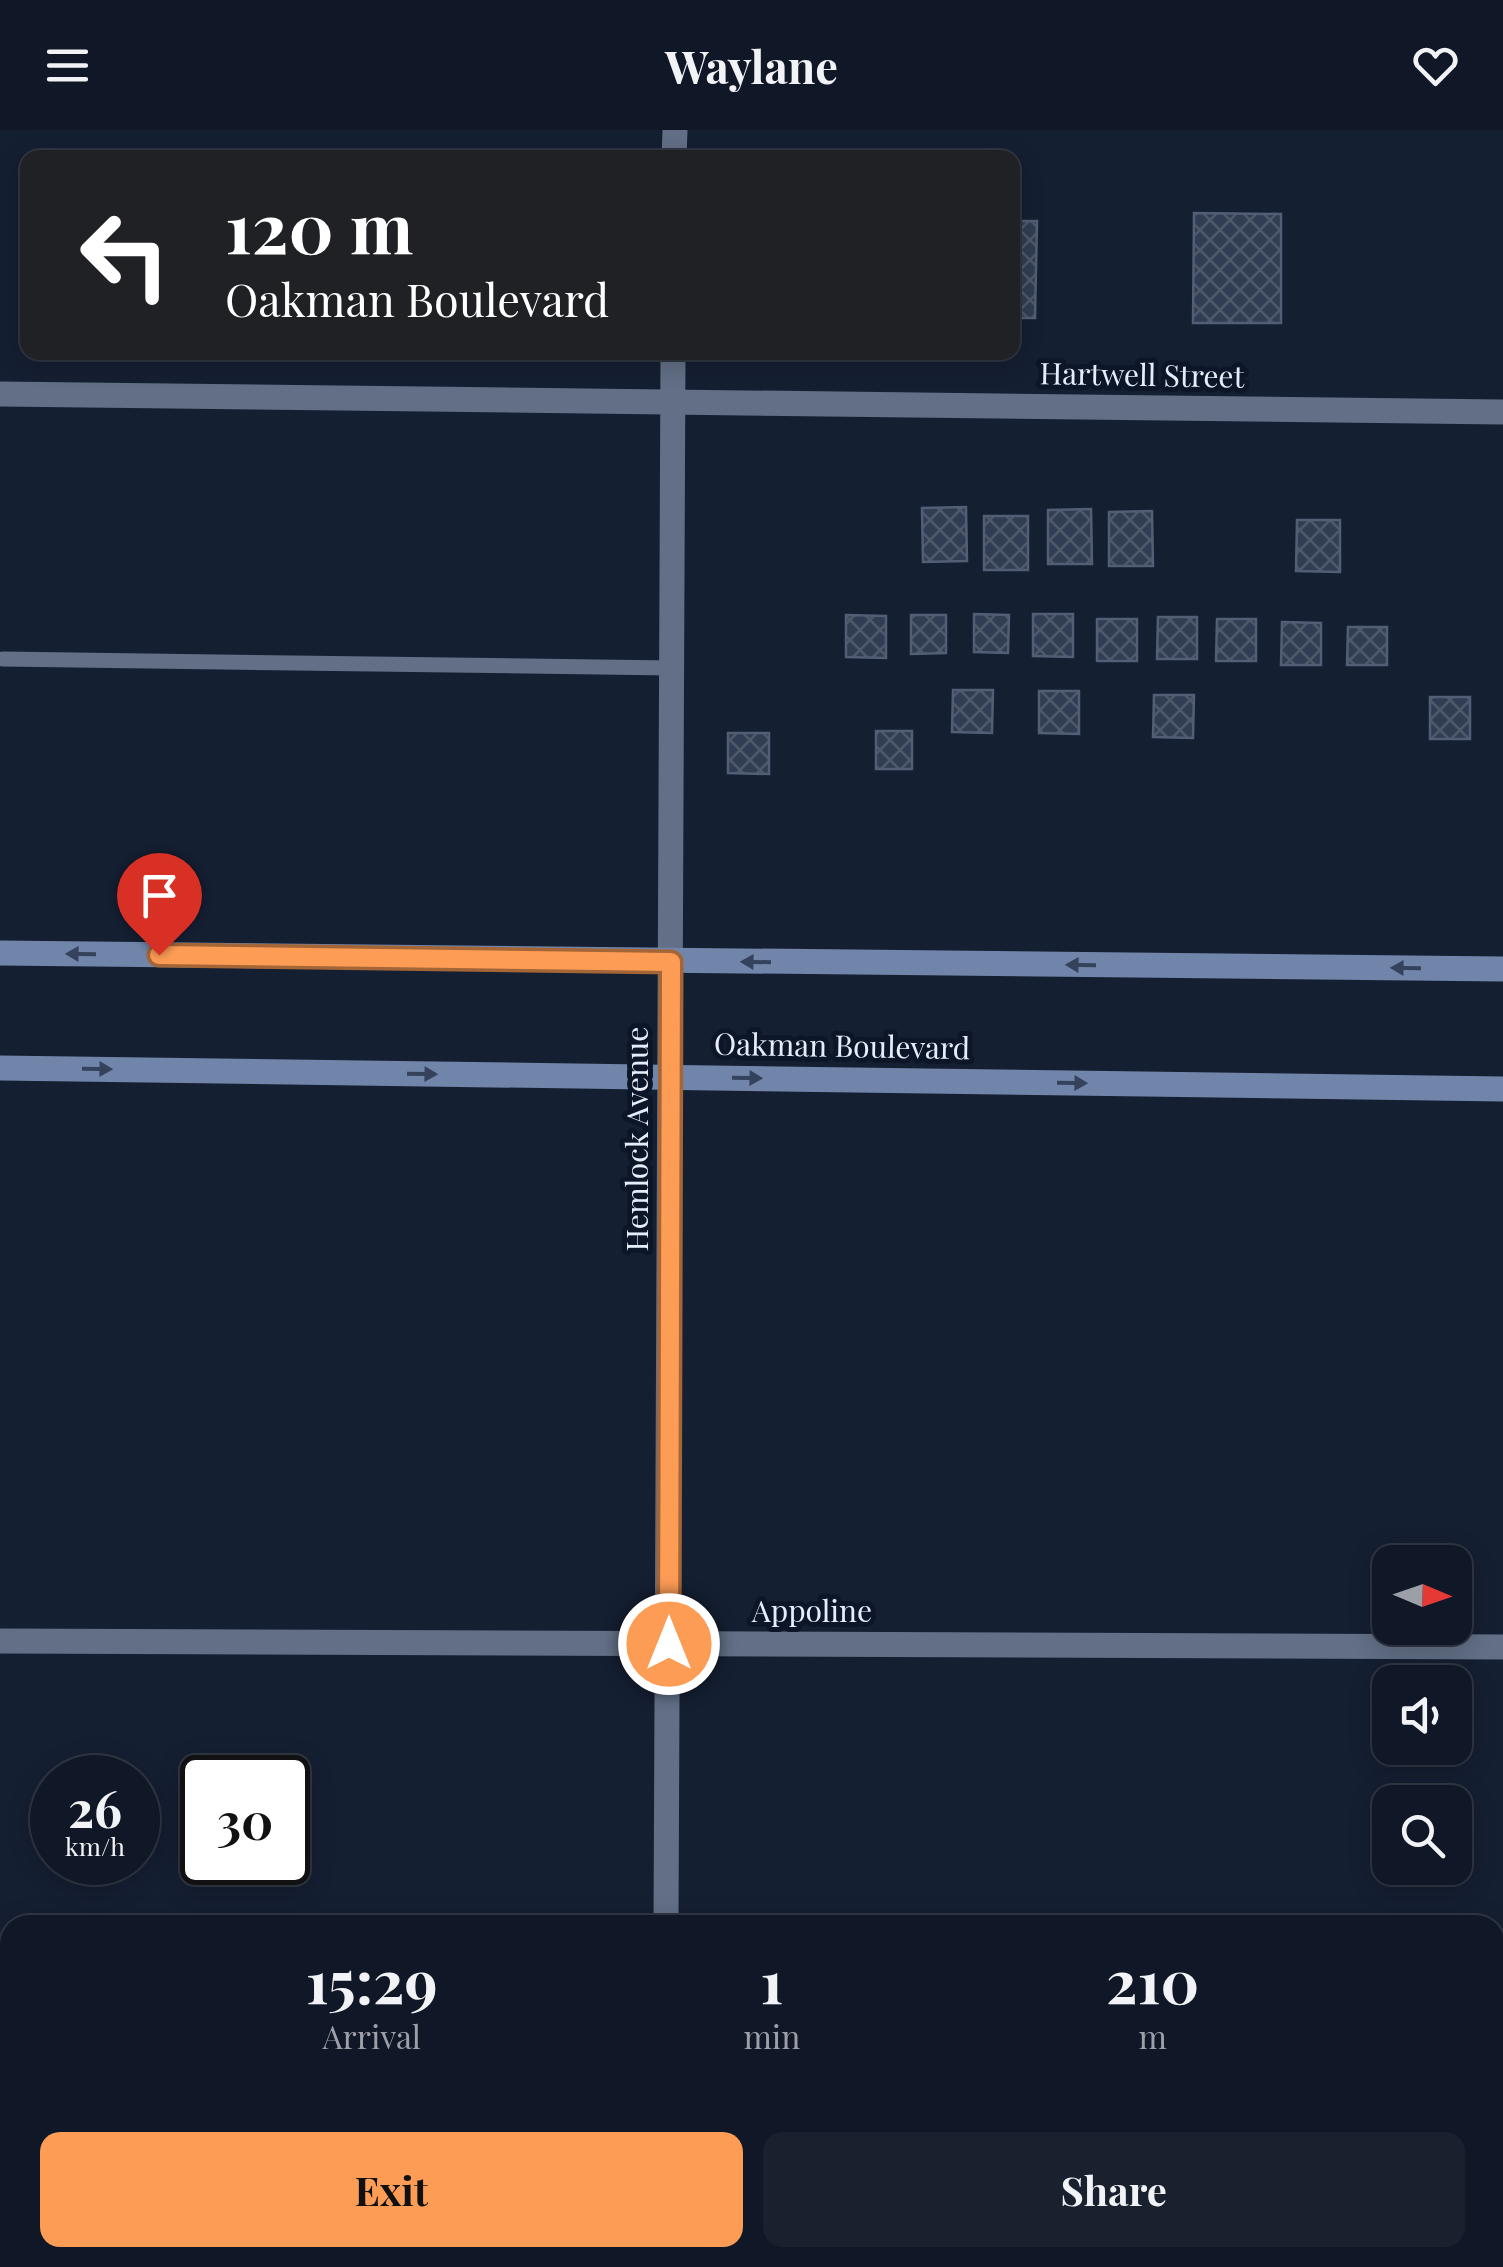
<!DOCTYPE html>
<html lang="en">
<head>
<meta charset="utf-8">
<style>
	body { margin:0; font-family:"Playfair Display",serif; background:#19202e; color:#f1f3f6; height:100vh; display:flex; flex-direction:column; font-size:38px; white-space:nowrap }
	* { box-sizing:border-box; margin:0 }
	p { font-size:32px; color:#9c9fa7 }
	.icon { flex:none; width:55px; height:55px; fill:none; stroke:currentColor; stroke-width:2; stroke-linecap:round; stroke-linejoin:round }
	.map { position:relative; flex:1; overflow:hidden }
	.side { position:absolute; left:0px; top:1785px; width:1505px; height:352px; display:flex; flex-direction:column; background:#101726; border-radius:30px 30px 0 0; box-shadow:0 5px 25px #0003,0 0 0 2px #303643 }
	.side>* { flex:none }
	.top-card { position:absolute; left:20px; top:20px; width:1000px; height:210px; border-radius:20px; box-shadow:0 5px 25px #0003,0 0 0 2px #303643; background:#202124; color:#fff; overflow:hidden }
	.needle { width:65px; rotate:92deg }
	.tools { position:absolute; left:1372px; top:1415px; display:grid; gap:20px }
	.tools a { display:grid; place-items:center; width:100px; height:100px; border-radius:20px; background:#101726; box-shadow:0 5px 25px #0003,0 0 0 2px #303643; font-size:50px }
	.speed { position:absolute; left:30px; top:1625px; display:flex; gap:20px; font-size:50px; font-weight:700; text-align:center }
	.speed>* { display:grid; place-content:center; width:130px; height:130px; border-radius:50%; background:#101726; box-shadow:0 5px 25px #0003,0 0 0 2px #303643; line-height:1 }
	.speed small { font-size:25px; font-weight:400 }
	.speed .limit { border:5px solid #111; border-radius:15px; background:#fff; color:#111 }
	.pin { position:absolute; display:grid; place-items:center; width:85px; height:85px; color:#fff; margin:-102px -42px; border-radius:50% 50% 50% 0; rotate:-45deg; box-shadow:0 0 10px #0007 }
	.pin .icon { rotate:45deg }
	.me { position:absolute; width:110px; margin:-55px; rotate:0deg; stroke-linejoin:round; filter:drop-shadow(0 0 8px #0008) }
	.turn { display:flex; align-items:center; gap:35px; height:210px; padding:0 40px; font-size:45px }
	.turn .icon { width:130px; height:130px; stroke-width:2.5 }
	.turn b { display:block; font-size:70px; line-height:85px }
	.eta { display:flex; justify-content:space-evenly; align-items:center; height:170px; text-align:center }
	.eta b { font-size:60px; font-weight:700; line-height:70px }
	.primary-button { display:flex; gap:20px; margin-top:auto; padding:20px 40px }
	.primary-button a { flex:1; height:115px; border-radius:20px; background:#fd9c55; color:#111; font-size:40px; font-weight:700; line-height:115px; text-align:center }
	.primary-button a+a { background:#19202e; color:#f1f3f6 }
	header { display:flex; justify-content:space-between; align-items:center; height:130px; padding:0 40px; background:#101726; font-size:45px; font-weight:700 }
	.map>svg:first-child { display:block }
	.building { fill:url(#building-cross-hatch); stroke:#525e75; stroke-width:2.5 }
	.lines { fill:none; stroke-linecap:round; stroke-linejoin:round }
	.lane { stroke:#626f86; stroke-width:15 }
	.street { stroke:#626f86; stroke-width:25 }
	.secondary { stroke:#7085a9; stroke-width:25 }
	.oneway { fill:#34425c }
	.route-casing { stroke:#a46537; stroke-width:25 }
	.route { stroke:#fd9c55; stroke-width:18 }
	.labels { text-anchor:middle; stroke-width:10; stroke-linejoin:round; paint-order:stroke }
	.street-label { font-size:30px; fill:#e5edfa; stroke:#0c1628 }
</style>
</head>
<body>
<header><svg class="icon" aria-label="menu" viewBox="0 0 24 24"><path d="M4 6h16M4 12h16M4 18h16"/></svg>Waylane<svg class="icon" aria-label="heart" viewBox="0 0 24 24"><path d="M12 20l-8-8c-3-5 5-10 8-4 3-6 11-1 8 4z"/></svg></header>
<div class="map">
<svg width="1503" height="2137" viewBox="0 0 1503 2137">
	<defs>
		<pattern id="building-cross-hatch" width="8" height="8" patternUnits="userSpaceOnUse" patternTransform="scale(2.5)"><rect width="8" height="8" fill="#313d52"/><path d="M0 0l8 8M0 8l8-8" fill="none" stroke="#4f596c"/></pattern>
	</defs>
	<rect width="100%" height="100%" fill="#151f32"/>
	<g class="building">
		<polygon points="1194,83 1281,84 1281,193 1193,193"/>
		<polygon points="1012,91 1037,91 1035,188 1012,188"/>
		<polygon points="966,377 967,431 923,432 922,378"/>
		<polygon points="1091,379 1092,434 1048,434 1048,380"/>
		<polygon points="1152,381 1153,436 1109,436 1109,382"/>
		<rect x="984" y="386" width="44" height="54"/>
		<polygon points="1297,390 1340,390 1340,442 1296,441"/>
		<polygon points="974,484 1009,485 1008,523 974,522"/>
		<polygon points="1033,484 1073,484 1073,527 1033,526"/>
		<polygon points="846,485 886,486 886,528 846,527"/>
		<polygon points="911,485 946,485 946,523 911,524"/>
		<polygon points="1158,487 1197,487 1197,529 1157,529"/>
		<rect x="1097" y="489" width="40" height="42"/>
		<polygon points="1217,489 1256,489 1256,531 1216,531"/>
		<polygon points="1282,492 1321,493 1321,535 1281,535"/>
		<polygon points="1348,497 1387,497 1387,535 1347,535"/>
		<polygon points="953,560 993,560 992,603 952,602"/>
		<polygon points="1039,561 1079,561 1079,604 1039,603"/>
		<polygon points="1154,565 1194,565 1193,608 1153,607"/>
		<rect x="1430" y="567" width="40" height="42"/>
		<rect x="876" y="601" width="36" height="38"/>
		<polygon points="728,603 769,603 769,644 728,643"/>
		<polygon points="1013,2133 1189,2135 1189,2137 1013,2137"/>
	</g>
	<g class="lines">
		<g class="lane">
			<polyline points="3,529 672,538"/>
			<polyline points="0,1813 10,1813"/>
			<polyline points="1495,1817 1503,1817"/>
			<polyline points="371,2128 371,2137"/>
			<polyline points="1208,2128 1208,2137"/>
			<polyline points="942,2137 942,2128"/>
			<polyline points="1275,2137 1276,2128"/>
		</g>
		<g class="street">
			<polyline points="674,28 675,0"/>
			<polyline points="0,264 1503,282"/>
			<polyline points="0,1511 1503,1517"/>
			<polyline points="666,1795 673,222"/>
		</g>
		<g class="secondary">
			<polyline points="0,823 1503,839"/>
			<polyline points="0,938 1503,959"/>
			<polyline points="0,2058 10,2058"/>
			<polyline points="1495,2065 1503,2065"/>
		</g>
	</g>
	<defs><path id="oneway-solid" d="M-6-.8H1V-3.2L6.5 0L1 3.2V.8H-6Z" transform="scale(2.5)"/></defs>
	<g class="oneway">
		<use href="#oneway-solid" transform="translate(81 824) rotate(-179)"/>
		<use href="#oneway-solid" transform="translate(756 832) rotate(-179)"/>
		<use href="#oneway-solid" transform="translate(1081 835) rotate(-179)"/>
		<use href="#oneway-solid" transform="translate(1406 838) rotate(-179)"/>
		<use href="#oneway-solid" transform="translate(97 939) rotate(1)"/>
		<use href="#oneway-solid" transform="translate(422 944) rotate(1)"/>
		<use href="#oneway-solid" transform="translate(747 948) rotate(1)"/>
		<use href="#oneway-solid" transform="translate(1072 953) rotate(1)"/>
	</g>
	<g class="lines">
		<g class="route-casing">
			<polyline id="route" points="159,825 671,832 669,1514"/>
		</g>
		<use href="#route" class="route"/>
	</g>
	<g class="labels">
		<g class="street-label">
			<text transform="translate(1142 246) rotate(1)" y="10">Hartwell Street</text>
			<text transform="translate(842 917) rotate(1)" y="10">Oakman Boulevard</text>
			<text transform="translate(638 1009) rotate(-90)" y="10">Hemlock Avenue</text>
			<text x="812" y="1492">Appoline</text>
		</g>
	</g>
</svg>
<div class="tools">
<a><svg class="needle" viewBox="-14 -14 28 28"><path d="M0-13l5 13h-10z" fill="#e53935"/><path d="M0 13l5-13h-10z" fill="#9c9fa7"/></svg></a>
<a><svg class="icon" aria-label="sound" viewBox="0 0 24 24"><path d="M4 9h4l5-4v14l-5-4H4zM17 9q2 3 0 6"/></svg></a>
<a><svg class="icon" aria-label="search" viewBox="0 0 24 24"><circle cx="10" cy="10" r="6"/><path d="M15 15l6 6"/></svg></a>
</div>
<div class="speed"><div>26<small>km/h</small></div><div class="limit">30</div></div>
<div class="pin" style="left:159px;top:825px;background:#d93025"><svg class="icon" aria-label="arrive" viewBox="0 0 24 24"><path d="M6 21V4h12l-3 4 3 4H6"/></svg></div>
<svg class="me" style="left:669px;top:1514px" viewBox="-20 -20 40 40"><circle r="17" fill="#fd9c55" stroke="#fff" stroke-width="3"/><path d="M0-11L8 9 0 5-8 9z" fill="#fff"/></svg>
<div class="top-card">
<div class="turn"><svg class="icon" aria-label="left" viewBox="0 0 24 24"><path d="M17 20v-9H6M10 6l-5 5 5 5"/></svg><div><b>120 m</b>Oakman Boulevard</div></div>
</div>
<section class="side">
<div class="eta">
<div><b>15:29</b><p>Arrival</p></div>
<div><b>1</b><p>min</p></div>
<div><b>210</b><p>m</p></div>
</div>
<div class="primary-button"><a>Exit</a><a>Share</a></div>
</section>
</div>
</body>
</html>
